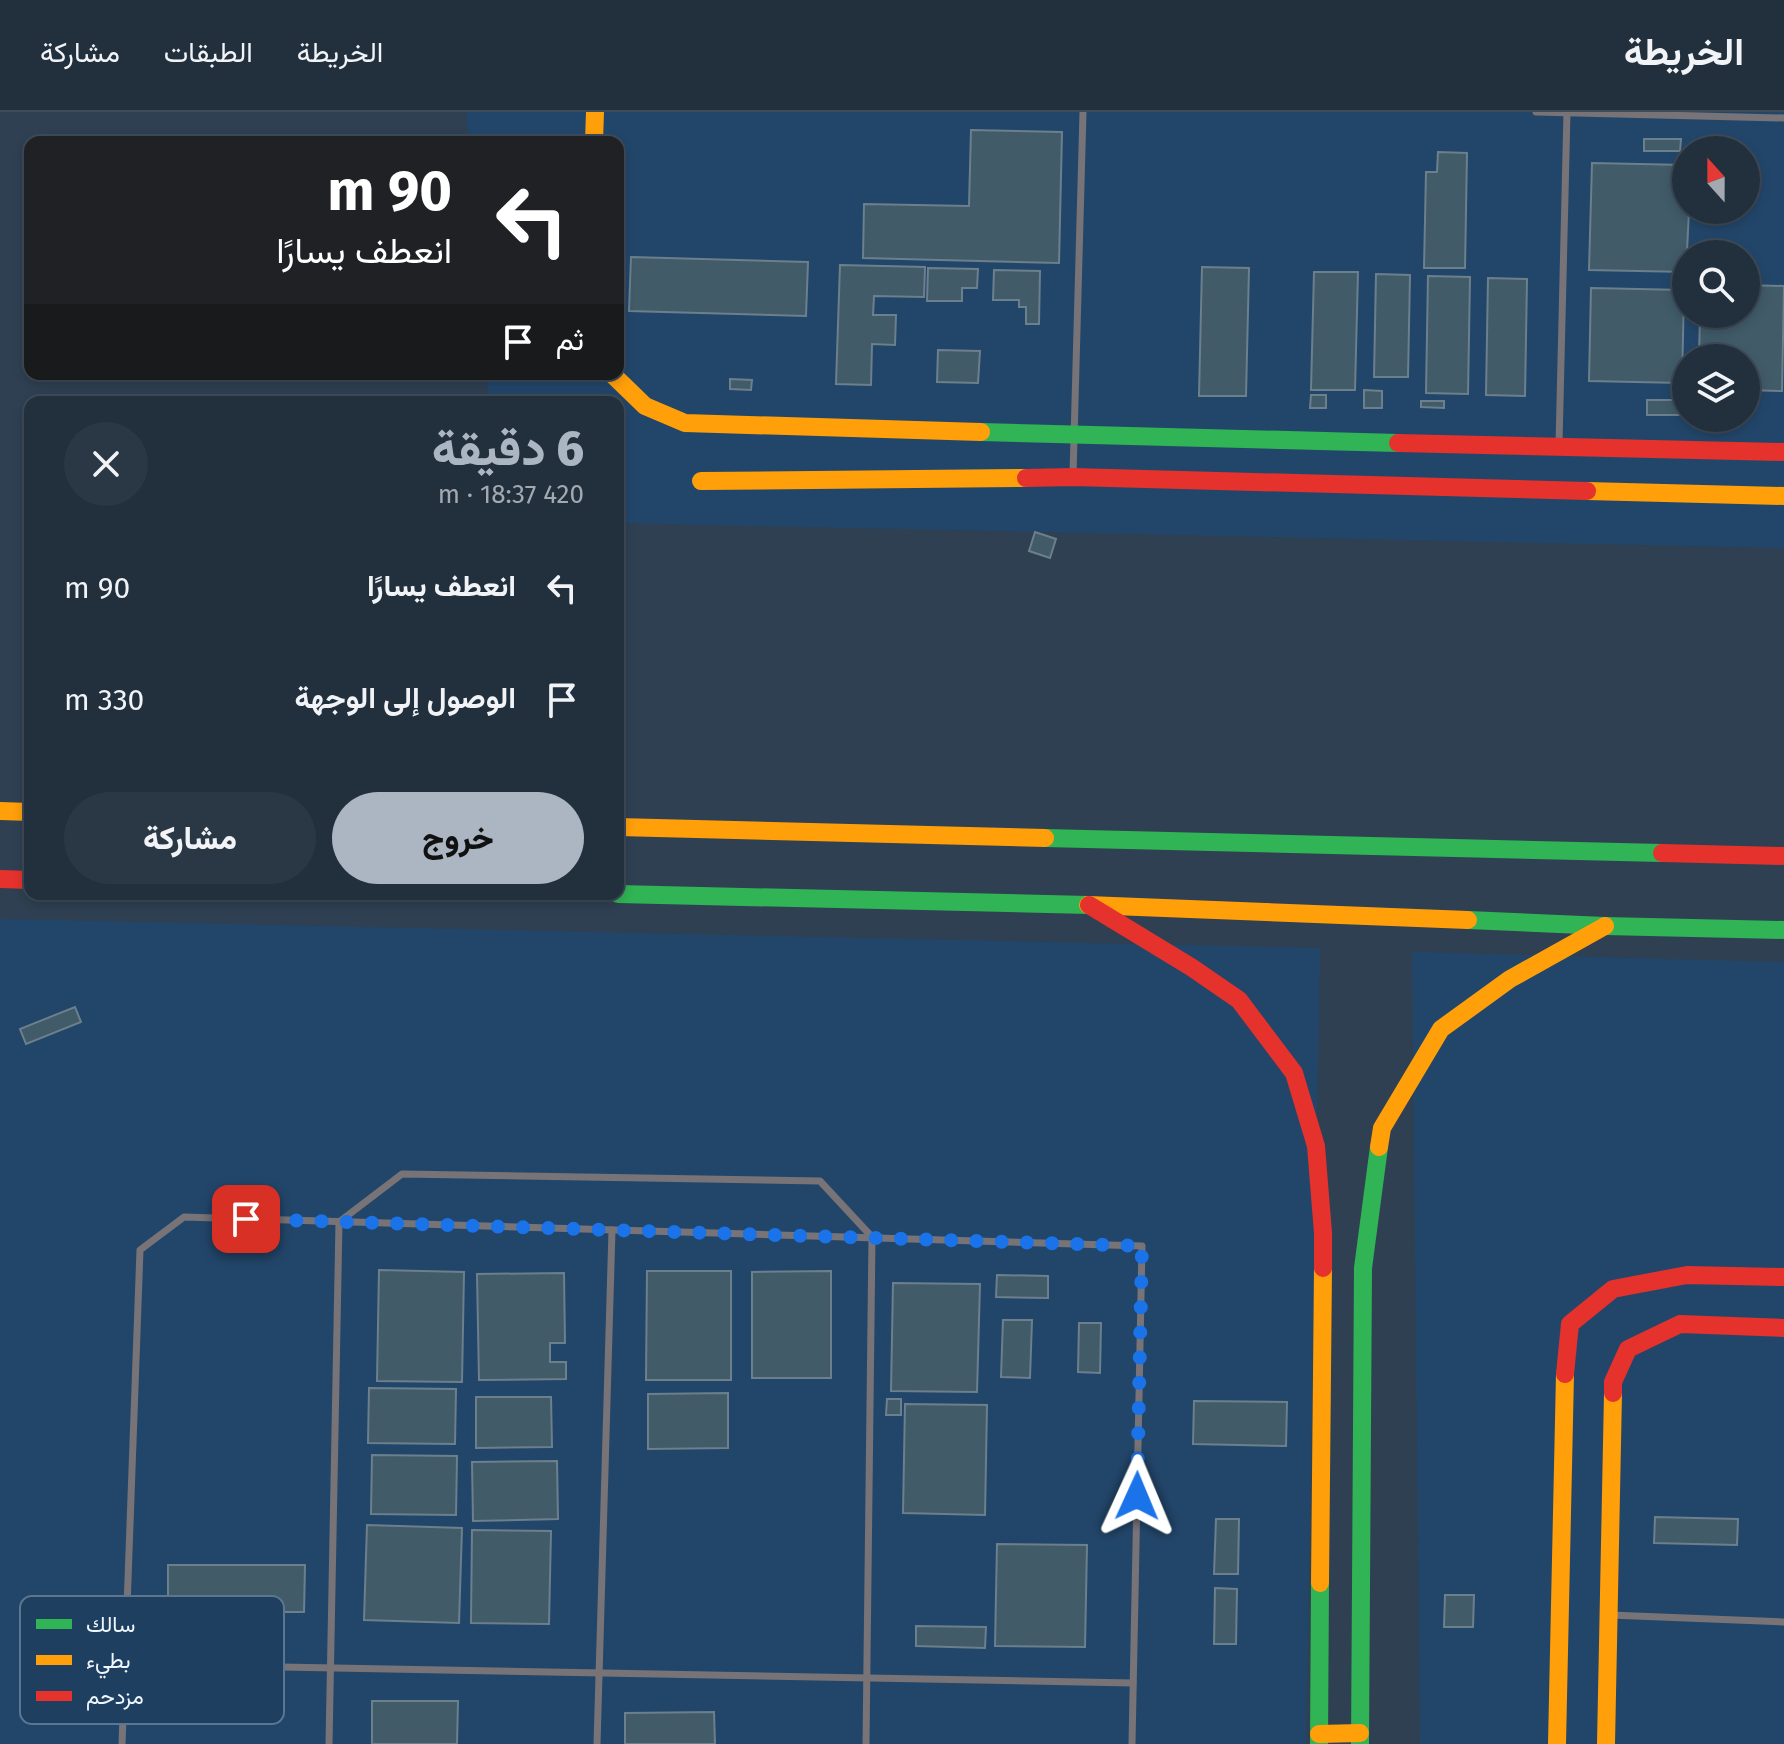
<!DOCTYPE html>
<html lang="ar">
<head>
<meta charset="utf-8">
<style>
	body { margin:0; font-family:"Fira Sans",Vazirmatn,sans-serif; background:#2a3845; color:#f1f3f6; direction:rtl; height:100vh; display:flex; flex-direction:column; font-size:30px; white-space:nowrap }
	* { box-sizing:border-box; margin:0 }
	p { font-size:26px; color:#a2a9b0 }
	.icon { flex:none; width:44px; height:44px; fill:none; stroke:currentColor; stroke-width:2; stroke-linecap:round; stroke-linejoin:round }
	.map { position:relative; flex:1; overflow:hidden; direction:ltr }
	.side { position:absolute; left:24px; top:284px; width:600px; height:504px; display:flex; flex-direction:column; background:#22303e; border-radius:16px; box-shadow:0 4px 12px #0003,0 0 0 2px #3f4b58; direction:rtl }
	.side>* { flex:none }
	.hud { position:absolute; left:24px; top:24px; width:600px; height:244px; border-radius:16px; box-shadow:0 4px 12px #0003,0 0 0 2px #3f4b58; direction:rtl; background:#202124; color:#fff; overflow:hidden }
	.needle { width:52px; rotate:339deg }
	.buttons { position:absolute; left:1672px; top:24px; display:grid; gap:16px }
	.buttons a { display:grid; place-items:center; width:88px; height:88px; border-radius:50%; background:#22303e; box-shadow:0 4px 12px #0003,0 0 0 2px #3f4b58; font-size:40px }
	.pin { position:absolute; display:grid; place-items:center; width:68px; height:68px; color:#fff; margin:-34px; border-radius:16px; box-shadow:0 4px 12px #0006 }
	.me { position:absolute; width:88px; margin:-44px; rotate:1deg; stroke-linejoin:round; filter:drop-shadow(0 0 6px #0008) }
	.turn { display:flex; align-items:center; gap:28px; height:168px; padding:0 40px; font-size:36px }
	.turn .icon { width:104px; height:104px; stroke-width:2.5 }
	.turn b { display:block; font-size:56px; line-height:68px }
	.then { display:flex; align-items:center; height:76px; padding:0 40px; background:#0003; gap:16px; font-size:30px }
	.round { display:grid; place-items:center; flex:none; width:84px; height:84px; border-radius:42px; background:#2a3845 }
	.head { display:flex; align-items:center; justify-content:space-between; height:136px; padding:0 40px }
	h1 { font-size:48px; font-weight:800; line-height:60px; color:#abb6c2 }
	.action { display:flex; gap:16px; margin-top:auto; padding:16px 40px }
	.action a { flex:1; height:92px; border-radius:48px; background:#abb6c2; color:#111; font-size:32px; font-weight:800; line-height:92px; text-align:center }
	.action a+a { background:#2a3845; color:#f1f3f6 }
	ul { padding:0; list-style:none }
	li { display:flex; align-items:center; gap:24px; height:112px; padding:0 40px }
	li div { flex:1 }
	li b { display:block; font-size:30px }
	li em { font-style:normal }
	header { display:flex; align-items:center; gap:48px; box-sizing:border-box; height:112px; padding:0 40px; background:#22303e; border-bottom:2px solid #3f4b58 }
	header strong { font-size:38px }
	nav { display:flex; gap:44px; margin-inline-start:auto; font-size:28px }
	.map>svg:first-child { display:block }
	.built { fill:#22466a; fill-rule:evenodd }
	.building { fill:#415b69; stroke:#6c7f8c; stroke-width:2 }
	.lines { fill:none; stroke-linecap:round; stroke-linejoin:round }
	.lane { stroke:#787377; stroke-width:7 }
	.fast { stroke:#30b455; stroke-width:18 }
	.slow { stroke:#ff9f0a; stroke-width:18 }
	.jam { stroke:#e5322d; stroke-width:18 }
	.route { stroke:#1a73e8; stroke-width:14; stroke-dasharray:0 25.2 }
	.key { fill:#1f3f61; stroke:#5d7690; stroke-width:2 }
	.key-label { font-size:22px; fill:#eef6fe }
</style>
</head>
<body>
<header>
<strong>الخريطة</strong>
<nav><a>الخريطة</a><a>الطبقات</a><a>مشاركة</a></nav>
</header>
<div class="map">
<svg width="1784" height="1632" viewBox="0 0 1784 1632">
	<rect width="100%" height="100%" fill="#2e4052"/>
	<g class="built">
		<path d="M466,0H1784V436L618,411V290H489L487,262H618V30H469ZM1686,38H1746V98H1686ZM1686,142H1746V202H1686ZM1686,246H1746V306H1686Z"/>
		<polygon points="0,807 1320,836 1306,1632 0,1632"/>
		<polygon points="1412,840 1784,850 1784,1632 1420,1632"/>
	</g>
	<g class="building">
		<polygon points="971,18 1062,20 1059,151 863,146 864,92 969,94"/>
		<polygon points="1644,27 1681,27 1680,39 1644,39"/>
		<polygon points="1438,40 1467,41 1465,156 1424,156 1426,60 1437,60"/>
		<polygon points="1592,51 1686,53 1686,98 1689,98 1686,160 1589,158"/>
		<polygon points="631,145 808,150 806,204 629,199"/>
		<polygon points="840,153 925,155 924,185 874,184 873,203 896,203 895,233 872,232 871,273 836,272"/>
		<polygon points="1202,155 1249,156 1246,284 1199,284"/>
		<polygon points="928,156 978,157 977,176 962,176 962,189 927,189"/>
		<polygon points="994,158 1040,159 1039,212 1026,212 1026,195 1019,195 1019,188 993,188"/>
		<polygon points="1314,160 1358,160 1355,278 1311,278"/>
		<polygon points="1376,162 1410,163 1408,265 1374,265"/>
		<polygon points="1428,164 1470,165 1468,282 1426,281"/>
		<polygon points="1488,166 1527,167 1525,284 1486,283"/>
		<polygon points="1746,173 1784,174 1782,279 1746,278 1746,246 1699,246 1700,202 1746,202"/>
		<polygon points="1591,176 1684,178 1682,271 1589,269"/>
		<polygon points="938,238 980,239 978,271 937,270"/>
		<polygon points="730,267 752,268 751,278 730,277"/>
		<polygon points="1364,278 1382,279 1382,296 1364,296"/>
		<polygon points="1311,283 1326,283 1326,296 1310,296"/>
		<rect x="1647" y="288" width="38" height="15"/>
		<polygon points="1421,289 1444,289 1444,296 1421,295"/>
		<polygon points="1035,420 1056,427 1050,446 1029,439"/>
		<polygon points="75,895 81,910 26,932 20,917"/>
		<polygon points="379,1158 464,1160 462,1270 377,1269"/>
		<polygon points="647,1159 731,1159 731,1268 646,1268"/>
		<polygon points="831,1159 831,1266 752,1266 752,1160"/>
		<polygon points="564,1161 565,1231 550,1231 550,1250 566,1250 566,1267 479,1268 477,1162"/>
		<polygon points="997,1163 1048,1164 1048,1186 996,1185"/>
		<polygon points="893,1171 980,1172 977,1280 891,1279"/>
		<polygon points="1003,1208 1032,1208 1030,1266 1001,1265"/>
		<polygon points="1079,1211 1101,1211 1100,1261 1078,1260"/>
		<polygon points="369,1276 456,1277 455,1332 368,1331"/>
		<polygon points="728,1281 728,1336 648,1337 648,1282"/>
		<polygon points="476,1285 551,1285 552,1335 476,1336"/>
		<polygon points="887,1287 901,1287 901,1303 886,1303"/>
		<polygon points="1194,1289 1287,1290 1286,1334 1193,1332"/>
		<polygon points="905,1292 987,1293 985,1403 903,1401"/>
		<polygon points="372,1343 457,1344 456,1403 371,1402"/>
		<polygon points="557,1349 558,1407 473,1409 472,1350"/>
		<polygon points="1655,1405 1738,1407 1737,1433 1654,1431"/>
		<polygon points="1216,1407 1239,1407 1238,1462 1214,1462"/>
		<polygon points="367,1413 462,1416 459,1511 364,1508"/>
		<polygon points="472,1418 551,1419 549,1512 471,1511"/>
		<polygon points="997,1432 1087,1433 1085,1535 995,1534"/>
		<polygon points="168,1453 305,1453 304,1500 275,1500 275,1529 225,1529 225,1502 168,1502"/>
		<polygon points="1215,1476 1237,1477 1236,1532 1214,1532"/>
		<polygon points="1445,1483 1474,1483 1473,1515 1444,1515"/>
		<polygon points="916,1514 986,1515 985,1536 916,1534"/>
		<polygon points="372,1589 458,1589 457,1632 372,1632"/>
		<polygon points="714,1600 715,1632 625,1632 625,1601"/>
	</g>
	<g class="lines">
		<g class="lane">
			<polyline points="1536,0 1784,6"/>
			<polyline points="1559,332 1567,0"/>
			<polyline points="1073,363 1083,0"/>
			<polyline points="1610,1503 1784,1510"/>
			<polyline points="125,1552 1133,1571"/>
			<polyline points="122,1632 140,1138 184,1105 1142,1134 1132,1632"/>
			<polyline points="329,1632 339,1110 402,1062 820,1069 872,1125 866,1632"/>
			<polyline points="597,1632 612,1118"/>
		</g>
		<g class="fast">
			<polyline points="981,320 1398,331"/>
			<polyline points="1045,726 1662,741"/>
			<polyline points="618,782 1088,793"/>
			<polyline points="1468,808 1605,814 1784,818"/>
			<polyline points="1319,1632 1320,1471"/>
			<polyline points="1360,1632 1363,1156 1379,1035"/>
		</g>
		<g class="slow">
			<polyline points="594,30 595,0"/>
			<polyline points="612,262 645,294 685,311 981,320"/>
			<polyline points="701,369 1026,366"/>
			<polyline points="1587,379 1784,384"/>
			<polyline points="0,699 30,700"/>
			<polyline points="618,715 1045,726"/>
			<polyline points="1088,793 1468,808"/>
			<polyline points="1379,1035 1382,1016 1441,917 1510,867 1605,814"/>
			<polyline points="1320,1471 1323,1156"/>
			<polyline points="1319,1622 1360,1621"/>
			<polyline points="1557,1632 1565,1262"/>
			<polyline points="1606,1632 1613,1281"/>
		</g>
		<g class="jam">
			<polyline points="1398,331 1784,340"/>
			<polyline points="1026,366 1073,365 1587,379"/>
			<polyline points="1662,741 1784,744"/>
			<polyline points="0,767 30,768"/>
			<polyline points="1089,793 1191,855 1239,888 1294,961 1316,1034 1323,1121 1323,1156"/>
			<polyline points="1565,1262 1570,1212 1613,1177 1687,1163 1784,1165"/>
			<polyline points="1613,1281 1613,1270 1628,1237 1680,1212 1784,1216"/>
		</g>
	</g>
	<g class="lines">
		<polyline class="route" points="246,1107 1142,1134 1137,1384"/>
	</g>
	<rect x="20" y="1484" width="264" height="128" rx="12" class="key"/>
	<rect x="36" y="1507" width="36" height="10" fill="#30b455"/>
	<rect x="36" y="1543" width="36" height="10" fill="#ff9f0a"/>
	<rect x="36" y="1579" width="36" height="10" fill="#e5322d"/>
	<g class="key-label">
		<text x="86" y="1520">سالك</text>
		<text x="86" y="1556">بطيء</text>
		<text x="86" y="1592">مزدحم</text>
	</g>
</svg>
<div class="buttons">
<a><svg class="needle" viewBox="-14 -14 28 28"><path d="M0-13l5 13h-10z" fill="#e53935"/><path d="M0 13l5-13h-10z" fill="#a2a9b0"/></svg></a>
<a><svg class="icon" aria-label="search" viewBox="0 0 24 24"><circle cx="10" cy="10" r="6"/><path d="M15 15l6 6"/></svg></a>
<a><svg class="icon" aria-label="layers" viewBox="0 0 24 24"><path d="M12 4l9 5-9 5-9-5zM3 14l9 5 9-5"/></svg></a>
</div>
<div class="pin" style="left:246px;top:1107px;background:#d93025"><svg class="icon" aria-label="arrive" viewBox="0 0 24 24"><path d="M6 21V4h12l-3 4 3 4H6"/></svg></div>
<svg class="me" style="left:1137px;top:1384px" viewBox="-20 -20 40 40"><path d="M0-17L14 15 0 8-14 15z" fill="#1a73e8" stroke="#fff" stroke-width="4"/></svg>
<div class="hud">
<div class="turn"><svg class="icon" aria-label="left" viewBox="0 0 24 24"><path d="M17 20v-9H6M10 6l-5 5 5 5"/></svg><div><b>90 m</b>انعطف يسارًا</div></div>
<div class="then">ثم<svg class="icon" aria-label="arrive" viewBox="0 0 24 24"><path d="M6 21V4h12l-3 4 3 4H6"/></svg></div>
</div>
<section class="side">
<div class="head"><div><h1>6 دقيقة</h1><p>420 m · 18:37</p></div><a class="round"><svg class="icon" aria-label="close" viewBox="0 0 24 24"><path d="M6 6l12 12M18 6L6 18"/></svg></a></div>
<ul>
<li><svg class="icon" aria-label="left" viewBox="0 0 24 24"><path d="M17 20v-9H6M10 6l-5 5 5 5"/></svg><div><b>انعطف يسارًا</b></div><em>90 m</em></li>
<li><svg class="icon" aria-label="arrive" viewBox="0 0 24 24"><path d="M6 21V4h12l-3 4 3 4H6"/></svg><div><b>الوصول إلى الوجهة</b></div><em>330 m</em></li>
</ul>
<div class="action"><a>خروج</a><a>مشاركة</a></div>
</section>
</div>
</body>
</html>
